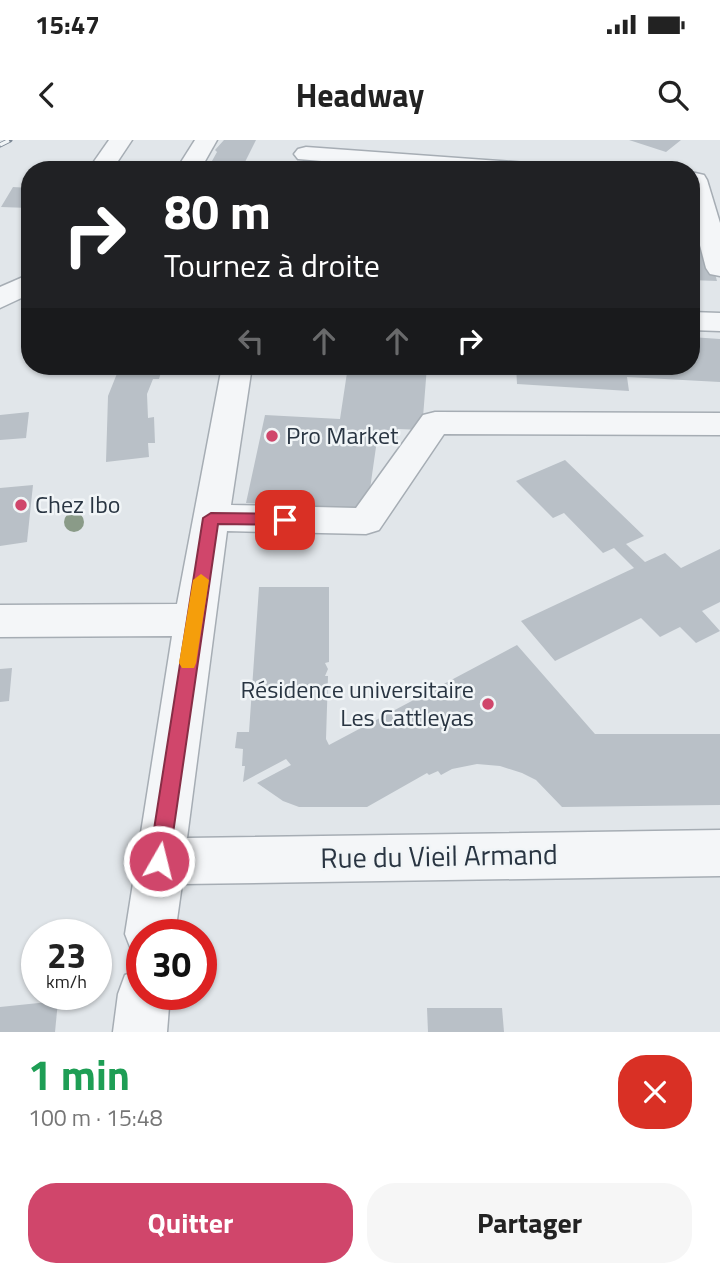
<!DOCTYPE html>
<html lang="fr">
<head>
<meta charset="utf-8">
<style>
	body { margin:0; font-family:"Titillium Web",sans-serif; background:#f6f6f6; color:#222; height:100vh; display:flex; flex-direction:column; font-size:26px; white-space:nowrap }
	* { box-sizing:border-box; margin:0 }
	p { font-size:23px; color:#767676 }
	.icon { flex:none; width:38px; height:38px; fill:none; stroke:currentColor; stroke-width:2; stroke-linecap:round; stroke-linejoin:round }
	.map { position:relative; height:892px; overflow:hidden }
	.side { display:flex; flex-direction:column; background:#fff; flex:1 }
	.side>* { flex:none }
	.banner { position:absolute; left:21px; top:21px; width:679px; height:214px; border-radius:28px; box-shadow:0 2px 5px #0004; background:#202124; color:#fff; overflow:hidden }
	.speed { position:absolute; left:21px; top:779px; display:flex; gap:14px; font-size:35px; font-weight:700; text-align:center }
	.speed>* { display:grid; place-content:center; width:91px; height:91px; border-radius:50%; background:#fff; box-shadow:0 2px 5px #0004; line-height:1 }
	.speed small { font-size:18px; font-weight:400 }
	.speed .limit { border:10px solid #d22; background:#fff; color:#111 }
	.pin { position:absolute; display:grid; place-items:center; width:60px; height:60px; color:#fff; margin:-30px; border-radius:14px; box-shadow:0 4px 10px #0006 }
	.me { position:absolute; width:77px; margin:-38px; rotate:8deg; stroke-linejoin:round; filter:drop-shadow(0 0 5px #0008) }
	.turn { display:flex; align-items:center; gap:24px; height:147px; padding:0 28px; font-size:32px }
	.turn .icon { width:91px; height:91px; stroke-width:2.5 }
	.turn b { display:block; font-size:49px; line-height:60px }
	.lanes { display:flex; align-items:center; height:66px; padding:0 28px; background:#0003; justify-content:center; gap:35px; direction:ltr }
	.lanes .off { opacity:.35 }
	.round { display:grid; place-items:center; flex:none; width:74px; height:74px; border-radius:28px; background:#f6f6f6 }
	.summary { display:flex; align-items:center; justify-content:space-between; height:119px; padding:0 28px }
	h1 { font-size:42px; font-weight:700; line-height:52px; color:#1e9e55 }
	.button { display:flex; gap:14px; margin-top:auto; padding:14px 28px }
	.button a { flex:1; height:80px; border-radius:28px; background:#d0466b; color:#fff; font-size:28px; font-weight:700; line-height:80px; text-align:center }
	.button a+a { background:#f6f6f6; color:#222 }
	.status { display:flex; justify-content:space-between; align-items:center; height:49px; padding:0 35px; background:#fff; direction:ltr }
	.status svg { height:19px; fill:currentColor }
	header { display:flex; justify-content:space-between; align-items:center; height:91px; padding:0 28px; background:#fff; font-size:32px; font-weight:700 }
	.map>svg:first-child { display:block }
	.building { fill:#b9c0c7 }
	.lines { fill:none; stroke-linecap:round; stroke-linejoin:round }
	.minor-casing { stroke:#a6adb4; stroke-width:3 }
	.minor { fill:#f4f6f8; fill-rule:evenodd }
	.rail-casing { stroke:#7b8794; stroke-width:5 }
	.rail { stroke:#f1f5f7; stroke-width:3.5; stroke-dasharray:10; stroke-linecap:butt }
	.tree { fill:#8a9b88 }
	.route { fill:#d0466b; stroke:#872e46; stroke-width:2 }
	.slow { fill:#f59e0b }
	.poi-dot { fill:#d0466b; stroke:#f1f5f7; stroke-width:2.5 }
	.labels { text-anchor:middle; stroke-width:5; stroke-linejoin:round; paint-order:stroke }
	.poi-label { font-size:24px; fill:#293542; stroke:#f1f5f7; text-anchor:start }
	.near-street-label { font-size:28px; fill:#293542; stroke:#f1f5f7 }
</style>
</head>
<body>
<div class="status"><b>15:47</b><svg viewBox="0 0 49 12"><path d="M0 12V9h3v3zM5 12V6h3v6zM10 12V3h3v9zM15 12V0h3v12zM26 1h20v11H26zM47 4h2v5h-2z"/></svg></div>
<header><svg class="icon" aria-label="back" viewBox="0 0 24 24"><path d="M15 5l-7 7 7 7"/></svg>Headway<svg class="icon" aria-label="search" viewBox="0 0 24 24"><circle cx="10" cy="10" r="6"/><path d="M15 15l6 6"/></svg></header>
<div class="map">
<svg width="720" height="892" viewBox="0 0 720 892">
	<rect width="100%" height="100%" fill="#e1e6ea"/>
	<g class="building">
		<polygon points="224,0 256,0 241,30 207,30 217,12 215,10"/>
		<polygon points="629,0 681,0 666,12"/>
		<polygon points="363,25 424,28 424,30 362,30"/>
		<polygon points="13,47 30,48 25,58 30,58 29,68 1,67"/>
		<polygon points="691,90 703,90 717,141 691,140"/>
		<polygon points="691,197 720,199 720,242 627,237 629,251 517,244 516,226 691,226"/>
		<polygon points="120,226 163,226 159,239 153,239 147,254 148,278 154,277 155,303 148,303 149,317 106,322 108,256"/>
		<polygon points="348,226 427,226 422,290 398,289 397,301 377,300 367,370 246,363 265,275 340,279"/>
		<polygon points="29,272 26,298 0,300 0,275"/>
		<polygon points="565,320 644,396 626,404 645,422 665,413 681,428 720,409 720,462 702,471 720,491 696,503 680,487 660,497 641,478 555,521 521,481 634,428 614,408 603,413 564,373 553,378 516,341"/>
		<polygon points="33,345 27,402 0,406 0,348"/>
		<polygon points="259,447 329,447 329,522 325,523 328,529 325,536 328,536 326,599 329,605 517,505 595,594 720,594 720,665 562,667 536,640 522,633 500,626 477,624 452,629 441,635 438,631 429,635 427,633 367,667 299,667 283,661 257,643 291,625 286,619 243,642 245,626 242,626 243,609 235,608 237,592 249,592"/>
		<polygon points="12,528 9,561 0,562 0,529"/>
		<polygon points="58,861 55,892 0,892 0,867"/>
		<polygon points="427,868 502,868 504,892 428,892"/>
	</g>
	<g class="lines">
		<g class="minor-casing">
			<g id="minor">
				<polygon points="109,0 132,0 112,30 88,30"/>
				<polygon points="195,0 217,0 200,30 176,30"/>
				<polygon points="306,7 527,23 535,25 539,30 426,30 298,19 294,14 298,9"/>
				<polygon points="691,32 704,35 707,40 720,83 720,136 710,134 706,128 691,71"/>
				<polygon points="30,134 30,154 0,168 0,147"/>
				<polygon points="691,172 720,173 720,191 691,190"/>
				<polygon points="222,226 252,226 231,365 356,368 423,275 435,272 720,273 720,295 444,294 379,390 366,394 227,391 187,698 720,690 720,736 182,744 175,794 142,794 142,816 132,812 125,794 172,496 0,497 0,465 177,464"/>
				<polygon points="142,829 142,854 170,854 167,892 113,892 118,854 125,835"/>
			</g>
		</g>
		<use href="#minor" class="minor"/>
		<g class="rail-casing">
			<polyline id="rail" points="0,5 10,0"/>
		</g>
		<use href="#rail" class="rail"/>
	</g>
	<circle class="tree" cx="74" cy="382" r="10"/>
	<polygon class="route" points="211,373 285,374 292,380 285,385 218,384 169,721 166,728 159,731 152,728 149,721 203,378"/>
	<polygon class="slow" points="201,434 209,440 196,523 194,528 182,528 179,523 193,440"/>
	<g class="poi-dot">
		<circle cx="272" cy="296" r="7"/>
		<circle cx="21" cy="365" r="7"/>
		<circle cx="488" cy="564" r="7"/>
	</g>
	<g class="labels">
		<g class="poi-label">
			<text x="286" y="304">Pro Market</text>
			<text x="35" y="373">Chez Ibo</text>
			<text x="474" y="558" text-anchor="end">Résidence universitaire<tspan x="474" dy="28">Les Cattleyas</tspan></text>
		</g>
		<g class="near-street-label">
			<text transform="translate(439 716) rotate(-1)" y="10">Rue du Vieil Armand</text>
		</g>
	</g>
</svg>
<div class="speed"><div>23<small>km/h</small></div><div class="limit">30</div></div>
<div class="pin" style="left:285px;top:380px;background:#d93025"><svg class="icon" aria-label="arrive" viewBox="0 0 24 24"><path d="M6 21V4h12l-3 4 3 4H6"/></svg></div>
<svg class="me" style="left:159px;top:721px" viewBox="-20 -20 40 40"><circle r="17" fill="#d0466b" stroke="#fff" stroke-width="3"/><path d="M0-11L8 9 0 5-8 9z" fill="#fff"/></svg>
<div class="banner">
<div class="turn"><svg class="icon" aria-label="right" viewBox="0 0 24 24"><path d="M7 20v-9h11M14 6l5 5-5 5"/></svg><div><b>80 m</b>Tournez à droite</div></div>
<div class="lanes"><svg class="icon off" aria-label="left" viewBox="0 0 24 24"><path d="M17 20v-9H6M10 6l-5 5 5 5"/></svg><svg class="icon off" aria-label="ahead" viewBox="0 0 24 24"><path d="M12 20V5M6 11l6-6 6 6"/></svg><svg class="icon off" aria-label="ahead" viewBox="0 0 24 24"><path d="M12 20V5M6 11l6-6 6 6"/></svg><svg class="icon" aria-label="right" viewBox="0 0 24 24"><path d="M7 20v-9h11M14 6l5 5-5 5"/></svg></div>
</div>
</div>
<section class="side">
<div class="summary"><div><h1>1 min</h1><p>100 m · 15:48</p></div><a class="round" style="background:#d93025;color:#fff"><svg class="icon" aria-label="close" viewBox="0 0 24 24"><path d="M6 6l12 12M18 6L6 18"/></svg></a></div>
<div class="button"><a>Quitter</a><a>Partager</a></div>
</section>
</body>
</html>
